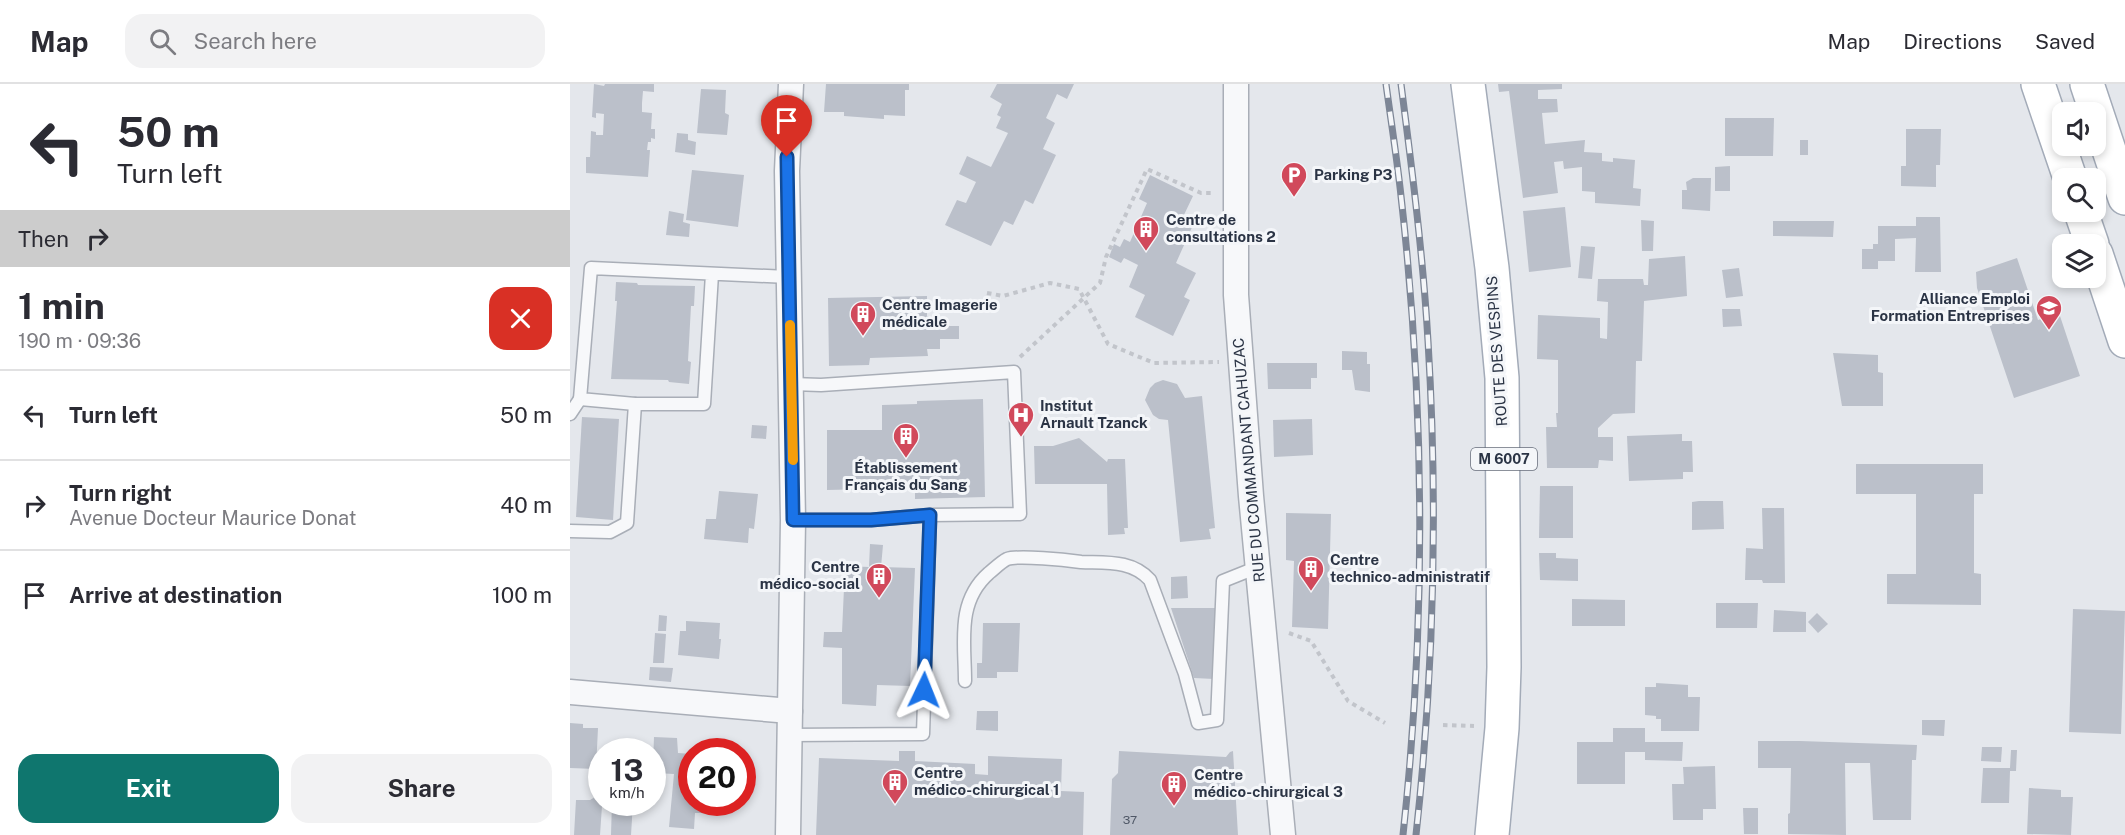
<!DOCTYPE html>
<html lang="en">
<head>
<meta charset="utf-8">
<style>
	body { margin:0; font-family:"Public Sans",sans-serif; background:#f2f2f3; color:#2b2b33; height:100vh; display:flex; flex-direction:column; font-size:22px; white-space:nowrap }
	* { box-sizing:border-box; margin:0 }
	p { font-size:20px; color:#7c7c81 }
	.icon { flex:none; width:33px; height:33px; fill:none; stroke:currentColor; stroke-width:2; stroke-linecap:round; stroke-linejoin:round }
	.map { position:relative; flex:1; overflow:hidden }
	.details { display:flex; flex-direction:column; background:#fff; width:570px }
	.details>* { flex:none }
	.top-card { background:#fff; color:#2b2b33; overflow:hidden }
	.buttons { position:absolute; left:1482px; top:18px; display:grid; gap:12px }
	.buttons a { display:grid; place-items:center; width:54px; height:54px; border-radius:12px; background:#fff; box-shadow:0 3px 9px #0003; font-size:30px }
	.speed { position:absolute; left:18px; top:654px; display:flex; gap:12px; font-size:30px; font-weight:700; text-align:center }
	.speed>* { display:grid; place-content:center; width:78px; height:78px; border-radius:50%; background:#fff; box-shadow:0 3px 9px #0003; line-height:1 }
	.speed small { font-size:15px; font-weight:400 }
	.speed .limit { border:9px solid #d22; background:#fff; color:#111 }
	.pin { position:absolute; display:grid; place-items:center; width:51px; height:51px; color:#fff; margin:-62px -26px; border-radius:50% 50% 50% 0; rotate:-45deg; box-shadow:0 0 6px #0007 }
	.pin .icon { rotate:45deg }
	.me { position:absolute; width:66px; margin:-33px; rotate:2deg; stroke-linejoin:round; filter:drop-shadow(0 0 4px #0008) }
	.turn { display:flex; align-items:center; gap:21px; height:126px; padding:0 18px; font-size:27px }
	.turn .icon { width:78px; height:78px; stroke-width:2.5 }
	.turn b { display:block; font-size:42px; line-height:51px }
	.then { display:flex; align-items:center; height:57px; padding:0 18px; background:#0003; gap:12px; font-size:22px }
	.round { display:grid; place-items:center; flex:none; width:63px; height:63px; border-radius:18px; background:#f2f2f3 }
	.head { display:flex; align-items:center; justify-content:space-between; height:102px; padding:0 18px }
	h1 { font-size:36px; font-weight:700; line-height:45px }
	.primary-button { display:flex; gap:12px; margin-top:auto; padding:12px 18px }
	.primary-button a { flex:1; height:69px; border-radius:18px; background:#0f766e; color:#fff; font-size:24px; font-weight:700; line-height:69px; text-align:center }
	.primary-button a+a { background:#f2f2f3; color:#2b2b33 }
	ul { padding:0; list-style:none }
	li { display:flex; align-items:center; gap:18px; height:90px; padding:0 18px; border-top:2px solid #e1e1e2 }
	li div { flex:1 }
	li b { display:block; font-size:22px }
	li em { font-style:normal }
	header { display:flex; align-items:center; gap:36px; box-sizing:border-box; height:84px; padding:0 30px; background:#fff; border-bottom:2px solid #e1e1e2 }
	header strong { font-size:28px }
	nav { display:flex; gap:33px; margin-inline-start:auto; font-size:21px }
	.search { width:420px; height:54px; background:#f2f2f3; display:flex; align-items:center; gap:15px; box-sizing:border-box; padding:0 21px; border-radius:18px; color:#7c7c81; font-size:22px }
	main { display:flex; flex:1; min-height:0 }
	.map>svg:first-child { display:block }
	.building { fill:#bbc0ca }
	.lines { fill:none; stroke-linecap:round; stroke-linejoin:round }
	.service-casing { stroke:#a9aeb7; stroke-width:15 }
	.minor-casing { stroke:#a9aeb7; stroke-width:27 }
	.primary-casing { stroke:#a3abb8; stroke-width:36 }
	.path { stroke:#c2c5cb; stroke-width:4; stroke-dasharray:4.5 4.5; stroke-linecap:butt }
	.service { stroke:#f7f8fa; stroke-width:12 }
	.minor { stroke:#f7f8fa; stroke-width:24 }
	.primary { stroke:#fff; stroke-width:33 }
	.rail-casing { stroke:#7d8696; stroke-width:7 }
	.rail { stroke:#f4f6f9; stroke-width:4.5; stroke-dasharray:14; stroke-linecap:butt }
	.route-casing { stroke:#114b97; stroke-width:15 }
	.route { stroke:#1a73e8; stroke-width:10 }
	.slow { stroke:#f59e0b; stroke-width:10 }
	.labels { text-anchor:middle; stroke-width:6; stroke-linejoin:round; paint-order:stroke }
	.number-label { font-size:12px; fill:#4f5766 }
	.shield { fill:#f4f6f9; stroke:#676e7b; stroke-width:1.5 }
	.shield-label { font-size:14px; font-weight:bold; fill:#2b3445 }
	.poi-label { font-size:15px; font-weight:bold; fill:#2b3445; stroke:#f4f6f9; text-anchor:start }
	.street-label { font-size:15px; fill:#2b3445; stroke:#f4f6f9 }
</style>
</head>
<body>
<header>
<strong>Map</strong>
<div class="search"><svg class="icon" aria-label="search" viewBox="0 0 24 24"><circle cx="10" cy="10" r="6"/><path d="M15 15l6 6"/></svg>Search here</div>
<nav><a>Map</a><a>Directions</a><a>Saved</a></nav>
</header>
<main>
<section class="details">
<div class="top-card">
<div class="turn"><svg class="icon" aria-label="left" viewBox="0 0 24 24"><path d="M17 20v-9H6M10 6l-5 5 5 5"/></svg><div><b>50 m</b>Turn left</div></div>
<div class="then">Then<svg class="icon" aria-label="right" viewBox="0 0 24 24"><path d="M7 20v-9h11M14 6l5 5-5 5"/></svg></div>
</div>
<div class="head"><div><h1>1 min</h1><p>190 m · 09:36</p></div><a class="round" style="background:#d93025;color:#fff"><svg class="icon" aria-label="close" viewBox="0 0 24 24"><path d="M6 6l12 12M18 6L6 18"/></svg></a></div>
<ul>
<li><svg class="icon" aria-label="left" viewBox="0 0 24 24"><path d="M17 20v-9H6M10 6l-5 5 5 5"/></svg><div><b>Turn left</b></div><em>50 m</em></li>
<li><svg class="icon" aria-label="right" viewBox="0 0 24 24"><path d="M7 20v-9h11M14 6l5 5-5 5"/></svg><div><b>Turn right</b><p>Avenue Docteur Maurice Donat</p></div><em>40 m</em></li>
<li><svg class="icon" aria-label="arrive" viewBox="0 0 24 24"><path d="M6 21V4h12l-3 4 3 4H6"/></svg><div><b>Arrive at destination</b></div><em>100 m</em></li>
</ul>
<div class="primary-button"><a>Exit</a><a>Share</a></div>
</section>
<div class="map">
<svg width="1555" height="751" viewBox="0 0 1555 751">
	<rect width="100%" height="100%" fill="#e4e7ec"/>
	<g class="building">
		<polygon points="24,0 34,2 35,0 84,0 84,8 73,7 72,19 72,28 82,29 81,45 85,45 85,55 81,54 81,58 78,58 77,66 80,66 78,93 16,89 16,73 20,73 21,47 26,48 26,51 33,51 34,30 26,29 26,34 22,33"/>
		<polygon points="256,0 339,0 339,6 335,6 335,32 314,31 314,35 274,32 274,28 254,28"/>
		<polygon points="427,0 504,0 497,15 487,10 476,34 485,39 473,65 486,71 463,120 455,116 443,141 434,137 421,162 375,141 387,116 396,119 406,98 389,90 397,72 421,83 438,49 426,44 431,33 427,31 432,20 420,13"/>
		<polygon points="928,0 992,0 992,5 968,6 968,15 987,15 988,28 972,29 975,60 1015,56 1014,68 1032,69 1032,77 1043,78 1043,74 1065,76 1063,104 1071,105 1070,122 1025,119 1025,108 1012,107 1012,83 994,85 993,77 984,78 988,109 953,114 939,7 929,8"/>
		<polygon points="131,5 156,6 155,29 159,31 157,51 127,49"/>
		<polygon points="1155,34 1204,34 1203,72 1155,72"/>
		<polygon points="1336,45 1371,45 1370,81 1366,81 1366,103 1331,102 1331,82 1336,82"/>
		<polygon points="107,49 118,50 118,56 126,58 125,71 105,68"/>
		<rect x="1230" y="56" width="8" height="15"/>
		<polygon points="1160,82 1160,107 1145,107 1145,83"/>
		<polygon points="122,86 174,91 168,143 116,136"/>
		<polygon points="580,91 623,112 612,135 623,141 606,179 626,189 614,213 620,216 603,252 565,233 575,211 559,203 568,181 554,174 551,179 539,173 544,160 550,163 554,155 560,158 577,119 569,115"/>
		<polygon points="1123,94 1141,94 1140,127 1112,125 1112,106 1117,106 1116,98"/>
		<polygon points="995,123 1001,183 959,188 953,127"/>
		<polygon points="99,127 114,130 113,138 120,140 119,153 96,151"/>
		<polygon points="1346,133 1370,133 1371,188 1345,188 1346,154 1325,155 1325,177 1308,177 1308,185 1292,185 1292,165 1303,165 1303,160 1308,160 1308,142 1346,142"/>
		<polygon points="1071,136 1084,137 1083,167 1072,167"/>
		<polygon points="1203,137 1264,137 1263,153 1203,152"/>
		<polygon points="1011,162 1025,163 1022,195 1008,194"/>
		<polygon points="1115,172 1117,212 1074,217 1072,277 1066,277 1065,329 1043,330 1028,344 1028,353 1043,353 1043,377 1029,376 1028,384 977,384 976,343 987,343 986,329 988,329 988,276 967,275 968,231 1030,234 1030,254 1037,255 1038,218 1027,217 1028,195 1073,195 1074,201 1078,201 1079,175"/>
		<polygon points="1447,174 1468,236 1489,229 1510,292 1444,314 1407,204 1406,188"/>
		<polygon points="1169,184 1173,212 1156,214 1152,186"/>
		<polygon points="46,198 67,199 68,201 125,202 124,222 121,222 118,277 121,278 119,300 99,298 98,296 41,295 47,217 45,217"/>
		<polygon points="357,212 357,232 371,233 370,242 389,242 389,255 370,255 370,265 357,265 358,272 300,274 299,281 259,282 258,214"/>
		<polygon points="1152,225 1170,225 1172,242 1153,243"/>
		<polygon points="772,267 797,268 797,280 800,280 800,308 785,306 782,286 772,286"/>
		<polygon points="1263,269 1308,271 1308,288 1313,289 1313,322 1272,322"/>
		<polygon points="697,279 747,279 747,294 741,294 741,305 698,305"/>
		<polygon points="593,296 607,300 615,314 632,312 645,444 639,445 641,455 610,458 598,336 589,335 583,331 575,316 580,304 585,299"/>
		<polygon points="413,315 415,413 345,415 345,404 257,406 257,346 312,346 312,321 347,320 347,317"/>
		<polygon points="12,333 49,335 43,436 6,433"/>
		<polygon points="742,335 743,371 704,373 703,336"/>
		<polygon points="182,341 197,342 196,355 181,354"/>
		<polygon points="1112,350 1112,357 1122,357 1123,388 1113,388 1113,395 1059,397 1057,352"/>
		<polygon points="509,354 537,378 538,375 555,375 558,444 554,444 555,450 538,451 537,400 465,400 464,362 483,362"/>
		<polygon points="1286,380 1413,380 1413,410 1404,410 1404,489 1411,490 1411,521 1317,520 1317,490 1346,490 1346,410 1286,410"/>
		<polygon points="970,402 1003,402 1003,454 969,454"/>
		<polygon points="149,407 188,410 184,445 179,444 178,459 134,455 136,435 146,435"/>
		<polygon points="1129,417 1153,417 1154,445 1122,446 1122,418"/>
		<polygon points="1192,424 1214,424 1215,499 1193,499 1192,496 1175,496 1176,464 1193,465"/>
		<polygon points="716,429 761,430 758,545 722,543 724,477 716,476"/>
		<polygon points="300,460 313,461 311,483 345,484 340,602 307,601 306,622 272,620 272,564 253,563 254,548 272,548 275,482 299,483"/>
		<polygon points="969,469 986,469 986,474 1008,475 1008,497 970,496"/>
		<polygon points="617,492 618,514 601,515 601,493"/>
		<polygon points="1002,515 1055,516 1055,542 1002,542"/>
		<polygon points="1146,519 1188,519 1187,544 1146,544"/>
		<polygon points="601,524 646,524 646,570 644,595 624,594"/>
		<polygon points="1503,525 1555,527 1551,650 1499,648"/>
		<polygon points="1204,526 1236,528 1236,548 1203,548"/>
		<polygon points="1247,529 1258,540 1248,549 1238,538"/>
		<polygon points="89,531 97,532 96,547 88,547"/>
		<polygon points="116,537 150,539 149,555 151,555 149,575 108,571 110,547 116,547"/>
		<polygon points="413,539 450,539 448,588 427,588 427,594 407,594 407,579 412,579"/>
		<polygon points="85,549 96,550 94,579 83,579"/>
		<polygon points="80,583 103,584 101,598 79,596"/>
		<polygon points="1086,599 1118,601 1118,613 1130,613 1129,647 1091,647 1091,635 1086,635 1086,632 1075,631 1075,603 1086,603"/>
		<polygon points="407,627 428,627 428,647 406,646"/>
		<polygon points="1352,636 1375,636 1374,652 1352,651"/>
		<polygon points="0,639 13,640 13,644 28,644 26,685 0,684"/>
		<polygon points="1043,644 1075,644 1075,658 1113,658 1112,677 1075,676 1075,668 1055,668 1055,700 1007,700 1007,658 1043,658"/>
		<polygon points="84,653 107,654 108,669 122,670 122,718 141,718 141,729 125,729 124,745 99,743 104,690 86,689 86,680 83,679"/>
		<polygon points="1188,657 1230,657 1347,661 1346,676 1342,676 1341,736 1303,736 1300,679 1275,679 1276,751 1218,750 1218,730 1220,729 1221,684 1188,684"/>
		<polygon points="1412,663 1432,663 1431,678 1411,677"/>
		<polygon points="1441,666 1447,666 1446,687 1440,687 1439,719 1411,719 1413,684 1440,684"/>
		<polygon points="329,667 345,667 345,677 405,680 405,690 418,691 418,672 492,675 491,707 514,708 513,751 246,751 249,674 329,677"/>
		<polygon points="549,667 656,673 660,668 663,667 668,751 540,751 542,695 548,689"/>
		<polygon points="1145,682 1146,725 1133,725 1133,736 1103,736 1102,700 1114,700 1113,683"/>
		<polygon points="1459,704 1491,706 1491,713 1503,713 1501,751 1457,750"/>
		<polygon points="25,713 29,714 32,722 30,751 4,751 6,716 20,716"/>
		<polygon points="42,718 63,718 61,751 41,751"/>
		<polygon points="1173,724 1188,724 1188,750 1174,750"/>
	</g>
	<g class="lines">
		<g class="service-casing">
			<g id="service">
				<polyline points="142,190 134,320 65,320 10,315 21,184 218,193"/>
				<polyline points="222,300 251,301 444,288 450,430 360,431 301,436 223,436"/>
				<polyline points="0,330 10,315"/>
				<polyline points="0,447 40,448 57,439 65,320"/>
				<path d="M395,597C395,558 386,518 419,489C424,485 431,478 437,475C449,471 496,476 511,478C537,479 562,476 580,496L615,590L628,639L647,636L653,497L688,483"/>
				<polyline points="220,651 353,650 360,431"/>
			</g>
		</g>
		<g class="minor-casing">
			<g id="minor">
				<polyline points="666,0 666,211 681,412 713,751"/>
				<polyline points="0,608 220,627"/>
				<polyline points="218,751 223,436 217,87 221,0"/>
			</g>
		</g>
		<g class="primary-casing">
			<g id="primary">
				<polyline points="898,0 922,184 932,294 934,583 932,644 922,751"/>
				<polyline points="1468,0 1500,94"/>
				<polyline points="1517,0 1555,114"/>
				<polyline points="1511,128 1522,160"/>
				<polyline points="1526,170 1555,257"/>
			</g>
		</g>
		<g class="path">
			<polyline points="417,209 433,212 480,199 509,205 538,260 584,279 649,278"/>
			<polyline points="450,273 530,199 536,173 577,85 631,109 644,109"/>
			<polyline points="719,549 741,557 778,617 815,639"/>
			<polyline points="873,641 904,642"/>
		</g>
		<use href="#service" class="service"/>
		<use href="#minor" class="minor"/>
		<use href="#primary" class="primary"/>
		<g class="rail-casing">
			<g id="rail">
				<path d="M816,0C821,37 827,75 831,112C855,324 856,540 833,751"/>
				<path d="M831,0C842,85 853,171 858,257C868,421 864,587 846,751"/>
			</g>
		</g>
		<use href="#rail" class="rail"/>
	</g>
	<g class="lines">
		<g class="route-casing">
			<polyline id="route" points="217,73 223,436 301,436 360,431 354,606"/>
		</g>
		<use href="#route" class="route"/>
		<polyline class="slow" points="220,241 223,376"/>
	</g>
	<defs>
		<g id="parking-pin" transform="scale(1.35)"><path d="M0 17L-7.5 6A9.5 9.5 0 1 1 7.5 6Z" fill="#d1495b" stroke="#f4f6f9"/><path d="M-3.5-5.5H1a3.5 3.5 0 0 1 0 7H-1V5.5H-3.5ZM-1-3.4V-.6H.8a1.4 1.4 0 0 0 0-2.8Z" fill="#fff"/></g>
		<g id="building-pin" transform="scale(1.35)"><path d="M0 17L-7.5 6A9.5 9.5 0 1 1 7.5 6Z" fill="#d1495b" stroke="#f4f6f9"/><path d="M-4-6H4V6H1V3H-1V6H-4ZM-2.5-4.3h1.7v1.8h-1.7ZM.8-4.3h1.7v1.8H.8ZM-2.5-1h1.7V.8h-1.7ZM.8-1h1.7V.8H.8Z" fill="#fff"/></g>
		<g id="university-pin" transform="scale(1.35)"><path d="M0 17L-7.5 6A9.5 9.5 0 1 1 7.5 6Z" fill="#d1495b" stroke="#f4f6f9"/><path d="M0-5L7-2L0 1L-7-2ZM-4 1L0 2.5L4 1V4Q0 6-4 4Z" fill="#fff"/></g>
		<g id="hospital-pin" transform="scale(1.35)"><path d="M0 17L-7.5 6A9.5 9.5 0 1 1 7.5 6Z" fill="#d1495b" stroke="#f4f6f9"/><path d="M-5-5h3v3.5h4V-5h3V5h-3V1.5h-4V5h-3Z" fill="#fff"/></g>
	</defs>
	<g fill-rule="evenodd">
		<use href="#parking-pin" x="724" y="91"/>
		<use href="#building-pin" x="576" y="145"/>
		<use href="#university-pin" x="1479" y="224"/>
		<use href="#building-pin" x="293" y="230"/>
		<use href="#hospital-pin" x="451" y="331"/>
		<use href="#building-pin" x="336" y="352"/>
		<use href="#building-pin" x="741" y="485"/>
		<use href="#building-pin" x="309" y="492"/>
		<use href="#building-pin" x="325" y="698"/>
		<use href="#building-pin" x="604" y="700"/>
	</g>
	<g class="labels">
		<g class="number-label">
			<text x="560" y="740">37</text>
		</g>
		<rect class="shield" x="901" y="364" width="66" height="22" rx="4.5"/>
		<g class="shield-label">
			<text x="934" y="380">M 6007</text>
		</g>
		<g class="poi-label">
			<text x="744" y="96">Parking P3</text>
			<text x="596" y="141">Centre de<tspan x="596" dy="17">consultations 2</tspan></text>
			<text x="1460" y="220" text-anchor="end">Alliance Emploi<tspan x="1460" dy="17">Formation Entreprises</tspan></text>
			<text x="312" y="226">Centre Imagerie<tspan x="312" dy="17">médicale</tspan></text>
			<text x="470" y="327">Institut<tspan x="470" dy="17">Arnault Tzanck</tspan></text>
			<text x="336" y="389" text-anchor="middle">Établissement<tspan x="336" dy="17">Français du Sang</tspan></text>
			<text x="760" y="481">Centre<tspan x="760" dy="17">technico-administratif</tspan></text>
			<text x="290" y="488" text-anchor="end">Centre<tspan x="290" dy="17">médico-social</tspan></text>
			<text x="344" y="694">Centre<tspan x="344" dy="17">médico-chirurgical 1</tspan></text>
			<text x="624" y="696">Centre<tspan x="624" dy="17">médico-chirurgical 3</tspan></text>
		</g>
		<g class="street-label">
			<text transform="translate(927 267) rotate(-94)" y="5">ROUTE DES VESPINS</text>
			<text transform="translate(679 376) rotate(-95)" y="5">RUE DU COMMANDANT CAHUZAC</text>
		</g>
	</g>
</svg>
<div class="buttons">
<a><svg class="icon" aria-label="sound" viewBox="0 0 24 24"><path d="M4 9h4l5-4v14l-5-4H4zM17 9q2 3 0 6"/></svg></a>
<a><svg class="icon" aria-label="search" viewBox="0 0 24 24"><circle cx="10" cy="10" r="6"/><path d="M15 15l6 6"/></svg></a>
<a><svg class="icon" aria-label="layers" viewBox="0 0 24 24"><path d="M12 4l9 5-9 5-9-5zM3 14l9 5 9-5"/></svg></a>
</div>
<div class="speed"><div>13<small>km/h</small></div><div class="limit">20</div></div>
<div class="pin" style="left:217px;top:73px;background:#d93025"><svg class="icon" aria-label="arrive" viewBox="0 0 24 24"><path d="M6 21V4h12l-3 4 3 4H6"/></svg></div>
<svg class="me" style="left:354px;top:606px" viewBox="-20 -20 40 40"><path d="M0-17L14 15 0 8-14 15z" fill="#1a73e8" stroke="#fff" stroke-width="4"/></svg>
</div>
</main>
</body>
</html>
